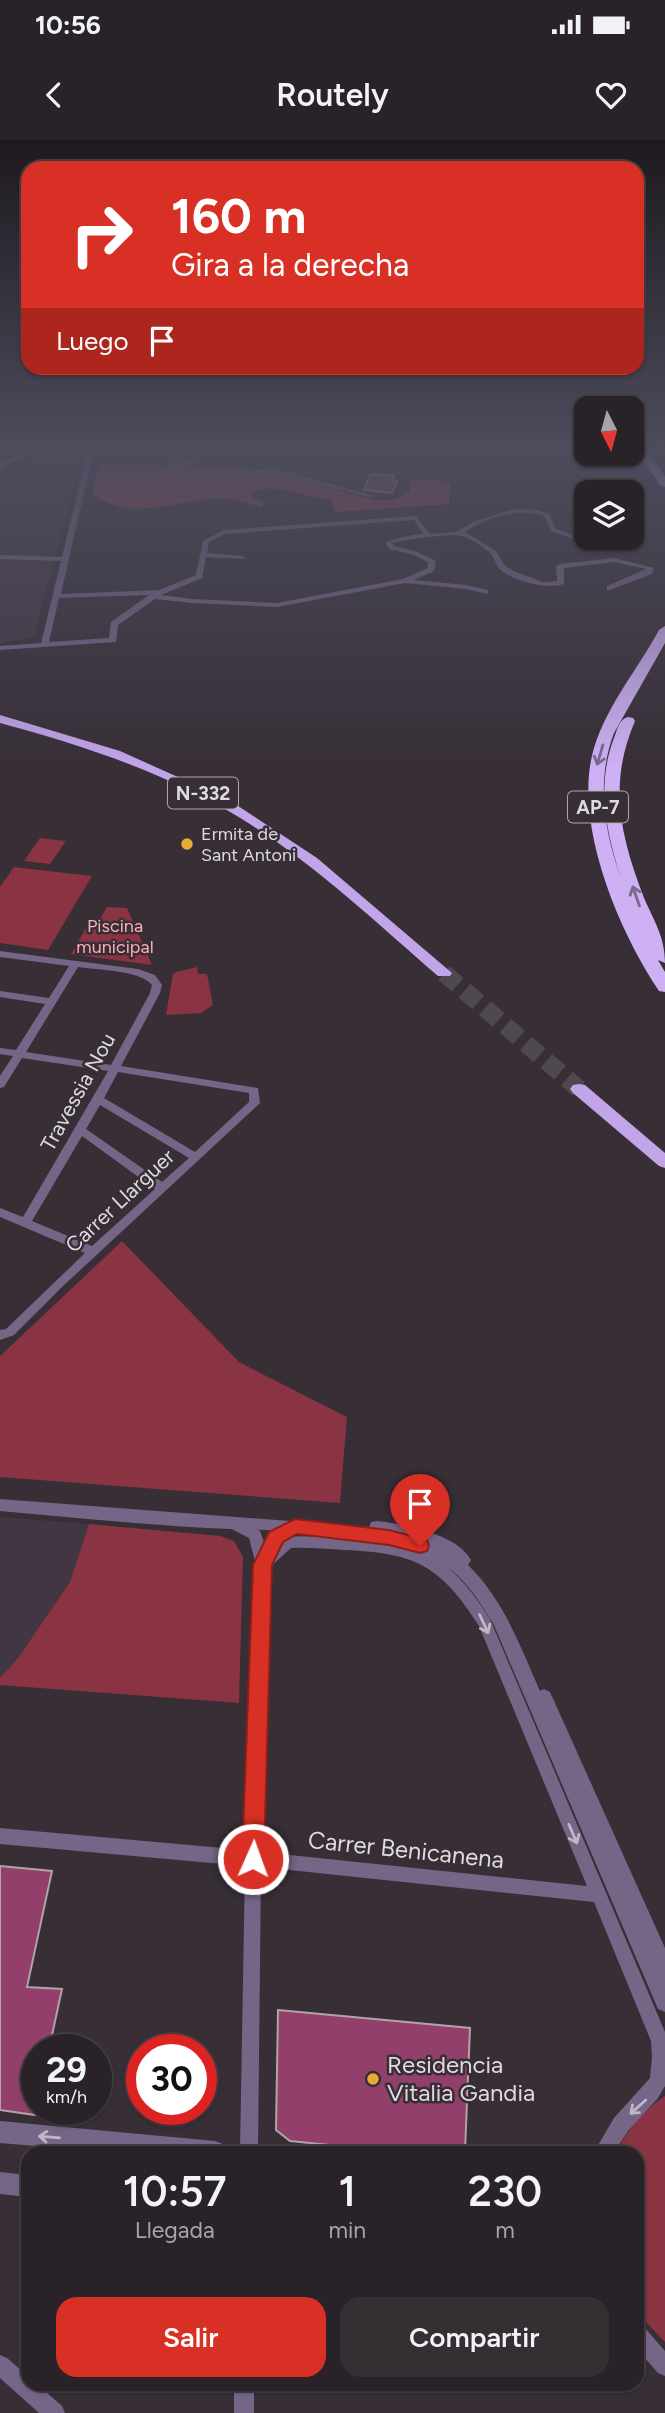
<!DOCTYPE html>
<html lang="es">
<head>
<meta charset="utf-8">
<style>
	body { margin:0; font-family:Figtree,sans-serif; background:#352f34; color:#f1f3f6; height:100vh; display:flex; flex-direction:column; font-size:26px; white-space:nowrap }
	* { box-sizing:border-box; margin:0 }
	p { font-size:23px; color:#a5a4a8 }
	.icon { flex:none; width:38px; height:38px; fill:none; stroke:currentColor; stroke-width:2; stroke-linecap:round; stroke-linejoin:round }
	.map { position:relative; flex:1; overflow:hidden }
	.side { position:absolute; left:21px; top:2006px; width:623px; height:245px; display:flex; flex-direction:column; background:#292228; border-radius:21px; box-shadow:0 2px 5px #0004,0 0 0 2px #453f45 }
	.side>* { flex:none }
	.banner { position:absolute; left:21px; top:21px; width:623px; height:214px; border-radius:21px; box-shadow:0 2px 5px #0004,0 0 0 2px #453f45; background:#d93025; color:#fff; overflow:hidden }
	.needle { width:46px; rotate:174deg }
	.tools { position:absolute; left:574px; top:256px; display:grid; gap:14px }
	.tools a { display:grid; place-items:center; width:70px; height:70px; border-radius:14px; background:#292228; box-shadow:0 2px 5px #0004,0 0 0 2px #453f45; font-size:35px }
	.speed { position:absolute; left:21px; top:1894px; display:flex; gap:14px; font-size:35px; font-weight:700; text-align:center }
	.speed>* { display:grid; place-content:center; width:91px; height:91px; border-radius:50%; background:#292228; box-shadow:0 2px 5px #0004,0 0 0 2px #453f45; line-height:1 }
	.speed small { font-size:18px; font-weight:400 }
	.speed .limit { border:10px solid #d22; background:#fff; color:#111 }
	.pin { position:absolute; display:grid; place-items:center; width:60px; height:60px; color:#fff; margin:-72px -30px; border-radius:50% 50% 50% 0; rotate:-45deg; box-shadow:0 0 7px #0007 }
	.pin .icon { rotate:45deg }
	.me { position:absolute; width:77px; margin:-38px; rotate:2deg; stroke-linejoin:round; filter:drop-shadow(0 0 5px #0008) }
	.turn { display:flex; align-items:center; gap:24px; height:147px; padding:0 35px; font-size:32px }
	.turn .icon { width:91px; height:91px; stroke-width:2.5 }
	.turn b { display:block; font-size:49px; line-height:60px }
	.then { display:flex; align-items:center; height:66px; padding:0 35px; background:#0003; gap:14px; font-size:26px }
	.eta { display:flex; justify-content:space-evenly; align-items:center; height:119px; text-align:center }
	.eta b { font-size:42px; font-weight:600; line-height:49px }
	.primary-button { display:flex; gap:14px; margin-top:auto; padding:14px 35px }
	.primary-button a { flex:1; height:80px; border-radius:21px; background:#d93025; color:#fff; font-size:28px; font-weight:600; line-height:80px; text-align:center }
	.primary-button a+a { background:#352f34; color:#f1f3f6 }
	.status { display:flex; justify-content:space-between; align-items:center; height:49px; padding:0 35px; background:#292228; direction:ltr }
	.status svg { height:19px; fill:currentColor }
	header { display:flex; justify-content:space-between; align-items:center; height:91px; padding:0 35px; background:#292228; font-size:32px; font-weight:600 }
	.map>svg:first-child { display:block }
	.built { fill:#433643 }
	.green { fill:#8a3342 }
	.forest { fill:#9f4351 }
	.building { fill:#933f6b; stroke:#b1a2a8; stroke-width:2 }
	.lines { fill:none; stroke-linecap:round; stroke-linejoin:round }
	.trunk-tunnel { stroke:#50484f; stroke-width:18; stroke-dasharray:18 9; stroke-linecap:butt }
	.minor { fill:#756688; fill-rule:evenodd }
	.tertiary { fill:#756688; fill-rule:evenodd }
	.secondary { fill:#9a82b9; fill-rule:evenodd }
	.trunk { fill:#c2a4e9; fill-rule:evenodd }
	.motorway { fill:#ceb0f4; fill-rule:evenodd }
	.oneway { stroke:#7b688c }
	.oneway2 { stroke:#bfb7c5 }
	.route { fill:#d93025; stroke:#8d1f18; stroke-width:2 }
	.poi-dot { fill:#e5ad35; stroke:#372e36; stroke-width:2.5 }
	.labels { text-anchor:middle; stroke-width:5; stroke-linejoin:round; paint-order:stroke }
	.far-poi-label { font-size:18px; fill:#dfdadf; stroke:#372e36; text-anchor:start }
	.far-park-label { font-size:18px; fill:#fcaeb5; stroke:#372e36 }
	.shield { fill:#372e36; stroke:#ada6ac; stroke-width:2 }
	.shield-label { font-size:19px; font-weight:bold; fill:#dfdadf }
	.street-label { font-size:21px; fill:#dfdadf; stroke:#372e36 }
	.near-street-label { font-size:24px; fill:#dfdadf; stroke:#372e36 }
	.near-poi-label { font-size:24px; fill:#dfdadf; stroke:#372e36; text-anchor:start }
</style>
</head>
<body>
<div class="status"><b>10:56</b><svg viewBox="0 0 49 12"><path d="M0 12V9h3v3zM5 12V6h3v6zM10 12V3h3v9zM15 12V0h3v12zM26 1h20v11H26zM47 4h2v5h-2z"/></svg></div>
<header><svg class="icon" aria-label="back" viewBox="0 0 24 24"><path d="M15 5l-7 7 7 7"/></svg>Routely<svg class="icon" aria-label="heart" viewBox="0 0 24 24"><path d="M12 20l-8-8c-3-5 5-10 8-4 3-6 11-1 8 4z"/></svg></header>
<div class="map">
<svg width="665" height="2273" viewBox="0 0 665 2273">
	<rect width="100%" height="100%" fill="#372e36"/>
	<g class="built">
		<polygon points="62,309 83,310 34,497 0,503 0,336 34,316"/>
		<polygon points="0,1377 89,1384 70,1442 18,1518 0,1538"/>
	</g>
	<g class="green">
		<polygon points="40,698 66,701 50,724 24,721"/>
		<polygon points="14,727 92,736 48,810 0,803 0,747"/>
		<polygon points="107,767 127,768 152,825 71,814 92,778 100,779"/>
		<polygon points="197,827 198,834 207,834 213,865 201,873 166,875 173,833"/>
		<polygon points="122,1101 239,1222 347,1277 340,1363 0,1337 0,1216"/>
		<polygon points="89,1384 220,1396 234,1401 243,1417 239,1563 0,1545 0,1538 18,1518 70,1442"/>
		<path d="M665,1956V2202L644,2180L637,2168V2012H616C627,1991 644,1969 665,1956Z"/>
	</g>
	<path class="forest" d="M99,323C161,328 224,323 286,335C312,340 374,367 396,359C401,357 406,353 410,351L411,340H438L450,344L449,364L335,372L331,359C303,358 278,341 251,353L253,358L264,362L262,367C247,364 235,358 220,358C177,359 131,384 93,354Z"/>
	<g class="building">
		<polygon points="370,334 394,336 392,341 397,341 392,353 364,350"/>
		<polygon points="0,1726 52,1731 27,1847 62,1849 49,1909 37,1909 35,1975 0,1970"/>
		<polygon points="278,1870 470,1888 465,2012 400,2012 290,2001 276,1990"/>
	</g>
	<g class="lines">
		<polyline class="trunk-tunnel" points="444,833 579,949"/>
		<g class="minor">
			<path d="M88,309H94L61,454L159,450L196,435L203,401L224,390L416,376L430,394L456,392L475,381L514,369L538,370L549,374L556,389L586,400L583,402L551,391L544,376C519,367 486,377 465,392L496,411L505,426L516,432L543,442L557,441L556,426L560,424L614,418L654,428L652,434L610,450H607V446L646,429L614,422L564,428V444C548,450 509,441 498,427C495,423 494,416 490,413C485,408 470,398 462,396C449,393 406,400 392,403L394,406L418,412L436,421L434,431L414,440L466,445L488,450V454L466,449L405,443L277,467L193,463L155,459L118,485L116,502L0,510V506L41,503L61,421L0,419V415L62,417ZM414,380L423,394L412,395L385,402L389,409L414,415L428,422V428L403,439L277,463L193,459L161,455L202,438L206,417L244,419V417L242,416L207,413L209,402L225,394ZM149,455L111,482L109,498L49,502L59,458Z"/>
			<polygon points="129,309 143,309 199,321 169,331 239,332 277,329 375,356 372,358 277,333 239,336 166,335 162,330 165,327 187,321"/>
			<path d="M0,811L138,829L155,835L162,845L160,853L121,926L258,948L260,963L61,1148L14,1195L0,1200V1190L6,1189L85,1113L0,1077V1068L23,1077L108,931L22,918L4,947L0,948V936L13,916L0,914V908L16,910L45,864L0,857V851L49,858L69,826L0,817ZM78,827C97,830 140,830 152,845L150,853L111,925L26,912ZM118,932L249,953V962L195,1012L104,958ZM100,965L189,1018L162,1042L86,989ZM82,996L155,1049L92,1106L32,1081Z"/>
			<path d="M233,1377L260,1391L265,1405L271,1393L295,1381L300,1383L302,1387L300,1391L288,1397C306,1395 325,1398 342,1398C420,1401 448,1413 490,1479L665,1892V1946L658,1958L628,1991L614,2012H594L614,1978L650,1938L652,1917L651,1901L594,1762L261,1727L258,2012H240L245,1726L0,1704V1688L245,1710L256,1425L249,1398L228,1387L226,1383L228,1379ZM291,1408C308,1407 327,1409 345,1410C416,1413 441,1426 479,1486L587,1746L261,1712L270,1427Z"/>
			<polygon points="637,2184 644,2187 665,2211 665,2236 658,2233 637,2209"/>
			<polygon points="0,2215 7,2218 28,2236 28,2244 37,2244 62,2266 65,2273 39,2273 0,2238"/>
			<rect x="234" y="2244" width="20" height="29"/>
		</g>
		<g class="tertiary">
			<path d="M0,1359L369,1387L371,1382L377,1381C404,1384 457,1394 471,1420L468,1425C504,1460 520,1506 540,1551L544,1549L550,1552L665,1808V1872L658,1869L493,1483C479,1461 464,1436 441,1423C375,1386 280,1392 207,1388C138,1384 69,1377 0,1371Z"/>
			<polygon points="0,1981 215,2001 223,2004 226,2012 106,2012 0,2003"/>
			<polygon points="0,2032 28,2035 28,2057 0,2054"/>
		</g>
		<polygon class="secondary" points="28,309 37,309 0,329 0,324"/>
		<g class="trunk">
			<path d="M0,575L120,611L229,660L317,718L452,833L450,836H438C379,785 322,731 256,688C179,637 89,607 0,583Z"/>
			<polygon points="579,944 585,945 665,1013 665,1028 659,1026 573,953 570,949 573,945"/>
		</g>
		<g class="motorway">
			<polygon points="635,309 645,309 665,336 665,347 661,346"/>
			<path d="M665,486V503L614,593C596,640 604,691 621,738C606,692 596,645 614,598C617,590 619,579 628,577L633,578L635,581C608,644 620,695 644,758C654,781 665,797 665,823L658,820L665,832V852L659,851C618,790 572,681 594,608C607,565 638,529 659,490Z"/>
		</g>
	</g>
	<defs><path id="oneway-shaft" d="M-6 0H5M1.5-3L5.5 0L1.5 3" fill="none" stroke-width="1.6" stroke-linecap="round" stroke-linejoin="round" transform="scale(1.75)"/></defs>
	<g class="oneway">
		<use href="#oneway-shaft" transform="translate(600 615) rotate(106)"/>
		<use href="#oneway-shaft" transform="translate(636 756) rotate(-109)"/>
	</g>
	<g class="oneway2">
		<use href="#oneway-shaft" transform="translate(484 1484) rotate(65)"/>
		<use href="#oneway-shaft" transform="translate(573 1694) rotate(67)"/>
		<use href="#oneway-shaft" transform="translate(638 1967) rotate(138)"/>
		<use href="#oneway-shaft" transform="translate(49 1997) rotate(-175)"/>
	</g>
	<linearGradient id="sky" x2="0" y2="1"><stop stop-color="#1e191e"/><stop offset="0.49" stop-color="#4d4c5d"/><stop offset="1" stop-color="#4d4c5d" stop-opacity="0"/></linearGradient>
	<rect width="665" height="627" fill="url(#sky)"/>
	<polygon class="route" points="295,1379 389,1390 427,1400 429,1406 427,1411 420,1413 389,1405 297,1394 283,1402 272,1425 264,1719 261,1726 253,1729 245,1726 242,1719 253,1425 269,1392"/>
	<g class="poi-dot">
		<circle cx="187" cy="704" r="7"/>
		<circle cx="373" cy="1939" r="7"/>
	</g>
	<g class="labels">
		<g class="far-poi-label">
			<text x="201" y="700">Ermita de<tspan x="201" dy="21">Sant Antoni</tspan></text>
		</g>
		<g class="far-park-label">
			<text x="115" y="792">Piscina<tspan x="115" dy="21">municipal</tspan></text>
		</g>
		<g class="shield">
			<rect x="168" y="637.5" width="70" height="31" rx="5"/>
			<rect x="568" y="651.5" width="60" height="31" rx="5"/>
		</g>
		<g class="shield-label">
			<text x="203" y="660">N-332</text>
			<text x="598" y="674">AP-7</text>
		</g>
		<g class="street-label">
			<text transform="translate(78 952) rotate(-61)" y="7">Travessia Nou</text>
			<text transform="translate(120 1061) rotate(-43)" y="7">Carrer Llarguer</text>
		</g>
		<g class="near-street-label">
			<text transform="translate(406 1710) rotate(6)" y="8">Carrer Benicanena</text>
		</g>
		<g class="near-poi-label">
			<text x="387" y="1933">Residencia<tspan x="387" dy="28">Vitalia Gandia</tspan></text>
		</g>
	</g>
</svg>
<div class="tools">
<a><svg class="needle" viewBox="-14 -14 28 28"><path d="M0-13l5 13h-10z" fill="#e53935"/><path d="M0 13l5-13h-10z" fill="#a5a4a8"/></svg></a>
<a><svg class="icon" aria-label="layers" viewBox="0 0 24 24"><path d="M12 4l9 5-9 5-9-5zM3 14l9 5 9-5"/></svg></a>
</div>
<div class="speed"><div>29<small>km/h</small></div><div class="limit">30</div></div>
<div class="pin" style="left:420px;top:1406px;background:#d93025"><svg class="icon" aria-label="arrive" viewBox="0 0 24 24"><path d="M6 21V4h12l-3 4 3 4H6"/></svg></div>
<svg class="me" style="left:253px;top:1719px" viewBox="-20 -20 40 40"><circle r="17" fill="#d93025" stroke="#fff" stroke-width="3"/><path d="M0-11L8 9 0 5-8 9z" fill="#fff"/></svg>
<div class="banner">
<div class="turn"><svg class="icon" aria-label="right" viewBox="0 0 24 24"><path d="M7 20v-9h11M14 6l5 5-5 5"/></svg><div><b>160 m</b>Gira a la derecha</div></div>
<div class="then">Luego<svg class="icon" aria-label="arrive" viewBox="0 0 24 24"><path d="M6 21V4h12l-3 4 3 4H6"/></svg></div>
</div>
<section class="side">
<div class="eta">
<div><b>10:57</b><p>Llegada</p></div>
<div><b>1</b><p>min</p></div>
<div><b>230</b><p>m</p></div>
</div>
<div class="primary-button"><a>Salir</a><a>Compartir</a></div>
</section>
</div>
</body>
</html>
